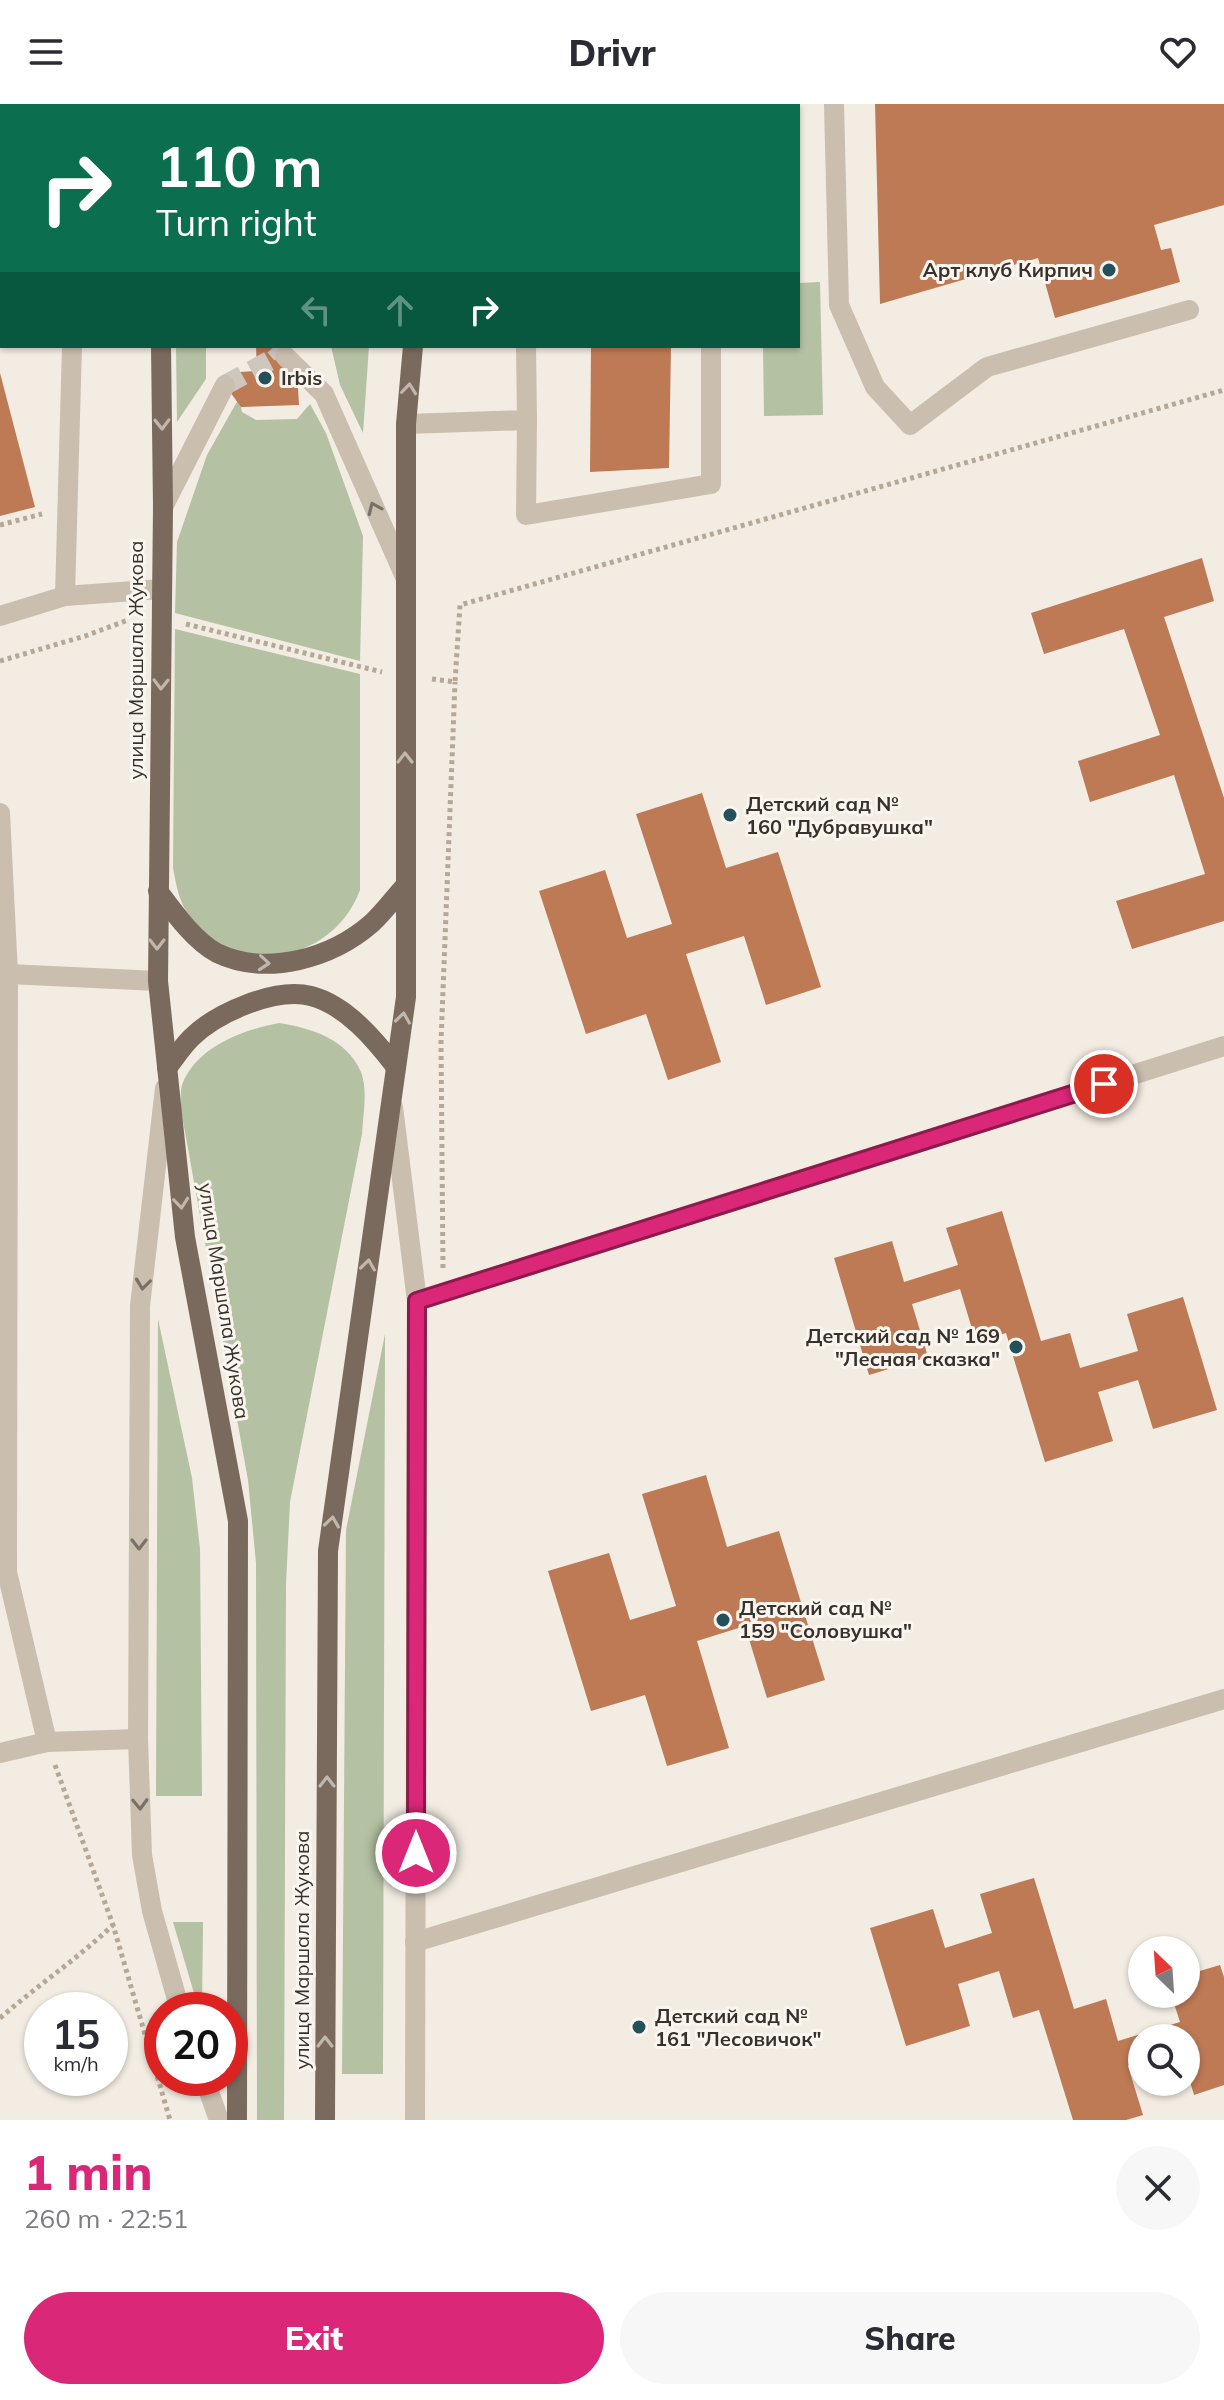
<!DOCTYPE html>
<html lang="en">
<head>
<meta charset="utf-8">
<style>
	body { margin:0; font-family:Mulish,sans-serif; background:#f7f7f7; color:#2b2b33; height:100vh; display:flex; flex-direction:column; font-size:30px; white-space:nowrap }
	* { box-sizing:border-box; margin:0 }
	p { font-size:26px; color:#7c7c81 }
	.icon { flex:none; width:44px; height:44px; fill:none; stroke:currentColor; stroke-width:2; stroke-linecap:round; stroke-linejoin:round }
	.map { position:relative; height:2016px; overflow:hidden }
	.panel { display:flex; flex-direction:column; background:#fff; flex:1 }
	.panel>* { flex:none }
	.top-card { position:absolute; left:0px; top:0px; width:800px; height:244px; box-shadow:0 2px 6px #0004; background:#0b6e4f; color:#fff; overflow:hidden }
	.needle { width:52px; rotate:335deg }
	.controls { position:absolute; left:1128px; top:1832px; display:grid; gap:16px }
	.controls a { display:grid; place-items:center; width:72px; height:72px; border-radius:50%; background:#fff; box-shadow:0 2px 6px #0004; font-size:40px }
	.speed { position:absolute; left:24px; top:1888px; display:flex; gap:16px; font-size:40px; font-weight:700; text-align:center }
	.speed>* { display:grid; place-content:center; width:104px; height:104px; border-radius:50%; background:#fff; box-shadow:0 2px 6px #0004; line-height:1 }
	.speed small { font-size:20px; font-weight:400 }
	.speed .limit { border:12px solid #d22; background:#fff; color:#111 }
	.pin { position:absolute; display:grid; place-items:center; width:68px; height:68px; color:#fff; margin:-34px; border:4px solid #fff; border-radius:50%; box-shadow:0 2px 8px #0007 }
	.me { position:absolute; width:88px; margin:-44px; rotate:0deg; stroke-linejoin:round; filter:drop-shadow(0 0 6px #0008) }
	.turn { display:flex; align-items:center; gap:28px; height:168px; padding:0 24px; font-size:36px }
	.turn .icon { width:104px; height:104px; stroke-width:2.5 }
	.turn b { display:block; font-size:56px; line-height:68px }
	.lanes { display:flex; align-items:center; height:76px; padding:0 24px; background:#0003; justify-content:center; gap:40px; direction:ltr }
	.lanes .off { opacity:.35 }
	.round { display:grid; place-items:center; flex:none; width:84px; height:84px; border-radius:42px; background:#f7f7f7 }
	.summary { display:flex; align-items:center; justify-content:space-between; height:136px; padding:0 24px }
	h1 { font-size:48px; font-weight:800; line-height:60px; color:#db2777 }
	.primary-button { display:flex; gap:16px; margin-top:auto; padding:16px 24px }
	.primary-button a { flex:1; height:92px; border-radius:48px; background:#db2777; color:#fff; font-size:32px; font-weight:800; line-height:92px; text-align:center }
	.primary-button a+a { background:#f7f7f7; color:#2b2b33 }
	header { display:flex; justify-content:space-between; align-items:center; height:104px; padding:0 24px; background:#fff; font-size:36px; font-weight:800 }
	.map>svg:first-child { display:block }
	.green { fill:#b4c1a3 }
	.building { fill:#be7955 }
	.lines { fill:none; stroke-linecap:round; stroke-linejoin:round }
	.minor-tunnel { stroke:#cdc7be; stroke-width:20; stroke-dasharray:20 10; stroke-linecap:butt }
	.path { stroke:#b6a899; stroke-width:5; stroke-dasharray:4 4; stroke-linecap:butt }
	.minor { stroke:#cabeae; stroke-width:20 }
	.major { stroke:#7a6a5e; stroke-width:20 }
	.oneway { stroke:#c0b7ae }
	.oneway2 { stroke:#7a7166 }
	.route-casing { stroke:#8e194d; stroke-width:20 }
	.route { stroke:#db2777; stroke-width:14 }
	.poi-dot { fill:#245059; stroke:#faf6ef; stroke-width:3 }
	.labels { text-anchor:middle; stroke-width:6; stroke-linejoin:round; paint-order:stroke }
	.poi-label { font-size:20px; font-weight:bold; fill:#39322c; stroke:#faf6ef; text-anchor:start }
	.street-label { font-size:20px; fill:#39322c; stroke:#faf6ef }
</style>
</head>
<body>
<header><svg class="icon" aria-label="menu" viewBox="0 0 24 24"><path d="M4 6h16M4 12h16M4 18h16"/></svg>Drivr<svg class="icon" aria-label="heart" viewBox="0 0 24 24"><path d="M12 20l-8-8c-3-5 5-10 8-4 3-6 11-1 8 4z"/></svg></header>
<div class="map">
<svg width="1224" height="2016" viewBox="0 0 1224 2016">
	<rect width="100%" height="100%" fill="#f2ece2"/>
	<g class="green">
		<polygon points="820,178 823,311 764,312 763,242 798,242 798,179"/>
		<polygon points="176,242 206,242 206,275 177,318"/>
		<polygon points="331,242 369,242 363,329 340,281"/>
		<polygon points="239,294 242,308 256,316 297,315 310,300 326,329 363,432 360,557 175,509 177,438 207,351"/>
		<path d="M175,525L360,570V786C333,859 236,876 189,811C179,798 176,780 173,764Z"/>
		<path d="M279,919C311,924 347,935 361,968C368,986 363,1011 362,1030L290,1398L286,1480L284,2016H257L256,1459L248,1376L181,1006C181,998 180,988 182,981C196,943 243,926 279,919Z"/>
		<polygon points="158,1215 192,1374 200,1445 202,1692 156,1692"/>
		<polygon points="385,1230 383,1970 342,1970 346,1426"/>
		<polygon points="173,1818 203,1818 202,1906 199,1906"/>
	</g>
	<g class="building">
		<polygon points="875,0 1224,0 1224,101 1154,121 1161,146 1171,144 1180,178 1055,214 1038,154 880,200"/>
		<polygon points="256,242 284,242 285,267 297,267 299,301 241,303 225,281 240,268 257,267"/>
		<polygon points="591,242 671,242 669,364 590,368"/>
		<polygon points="0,269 35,403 0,412"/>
		<polygon points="1202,454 1214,497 1164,513 1224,694 1224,817 1132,845 1116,797 1205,770 1174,671 1090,698 1078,657 1160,631 1124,525 1044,550 1031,509"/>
		<polygon points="702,689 726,764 778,748 821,883 766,901 744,832 686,850 721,958 668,976 646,910 586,930 539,787 605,766 627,834 672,820 636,710"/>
		<polygon points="1002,1107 1041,1237 1070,1229 1080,1264 1138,1247 1127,1210 1183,1193 1217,1306 1153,1325 1138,1276 1098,1288 1113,1337 1045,1358 1006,1229 976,1238 960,1185 912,1200 928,1253 869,1271 834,1154 892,1137 904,1178 958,1161 946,1124"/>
		<polygon points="706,1371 727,1443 779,1427 825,1576 767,1594 745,1522 697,1537 729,1644 667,1662 645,1591 591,1607 548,1467 609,1449 630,1516 676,1502 642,1390"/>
		<polygon points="1034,1774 1074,1905 1106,1895 1118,1937 1180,1918 1171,1890 1186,1890 1186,1871 1220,1861 1224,1873 1224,1981 1194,1991 1186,1964 1186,1934 1142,1934 1142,1957 1128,1962 1143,2011 1126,2016 1073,2016 1039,1906 1013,1914 999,1867 958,1880 970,1922 906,1942 870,1824 933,1805 945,1844 992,1829 980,1790"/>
	</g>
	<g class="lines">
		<polyline class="minor-tunnel" points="225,281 282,250 275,242"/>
		<g class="path">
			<polyline points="0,421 42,410"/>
			<polyline points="186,520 382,568"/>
			<polyline points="0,557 85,532 128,516"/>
			<polyline points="432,575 455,578 460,501 1224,286"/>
			<polyline points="443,1164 441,938 455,578"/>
			<polyline points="55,1661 113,1821 170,2016"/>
			<path d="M0,1914C37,1882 77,1855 113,1821"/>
		</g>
		<g class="minor">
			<polyline points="789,0 789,2"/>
			<polyline points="834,0 839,201 875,283 910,321 987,263 1189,206"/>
			<polyline points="572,2 573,0"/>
			<polyline points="0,104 2,105"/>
			<polyline points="285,252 324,290 406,475"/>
			<polyline points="527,316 526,411 711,380 711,242"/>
			<polyline points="406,320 527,316 526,242"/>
			<polyline points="163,403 225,281"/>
			<polyline points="65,492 72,242"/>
			<polyline points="0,512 65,492 161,485"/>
			<polyline points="0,709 8,870 7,1468 47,1638"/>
			<polyline points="8,870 158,877"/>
			<polyline points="165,984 140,1202 138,1635 142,1751 152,1807 180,1906"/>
			<polyline points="393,1003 417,1197 415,2016"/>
			<polyline points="417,1197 1224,942"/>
			<polyline points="0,1649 47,1638 138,1635"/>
			<polyline points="415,1838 1224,1595"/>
			<polyline points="204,1974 219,2016"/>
		</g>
		<g class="major">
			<polyline points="134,0 135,2"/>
			<polyline points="486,2 486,0"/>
			<polyline points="161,242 163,403 158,877 185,1133 238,1417 237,2016"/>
			<path d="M158,787C173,807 194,837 217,849C267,873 332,854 372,819C384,808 394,794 405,782"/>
			<path d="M167,964C175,954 182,943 191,934C216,909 275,883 311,892C346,901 375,936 396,963"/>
			<polyline points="325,2016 328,1447 406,893 406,320 413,242"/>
		</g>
	</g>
	<defs><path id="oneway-chevron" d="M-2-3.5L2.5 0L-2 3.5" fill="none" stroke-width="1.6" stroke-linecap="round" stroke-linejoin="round" transform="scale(2)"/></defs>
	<g class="oneway">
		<use href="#oneway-chevron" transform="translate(409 285) rotate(-84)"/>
		<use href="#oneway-chevron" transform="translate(162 320) rotate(89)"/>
		<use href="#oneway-chevron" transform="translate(161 580) rotate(91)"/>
		<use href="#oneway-chevron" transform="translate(405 654) rotate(-90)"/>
		<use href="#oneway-chevron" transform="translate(157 840) rotate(90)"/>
		<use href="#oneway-chevron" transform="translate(264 859) rotate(5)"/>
		<use href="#oneway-chevron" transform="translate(403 914) rotate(-82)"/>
		<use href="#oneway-chevron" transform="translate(181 1099) rotate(84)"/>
		<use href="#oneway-chevron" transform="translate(368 1161) rotate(-82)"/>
		<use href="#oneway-chevron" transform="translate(332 1418) rotate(-82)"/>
		<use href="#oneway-chevron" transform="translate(327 1678) rotate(-90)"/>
		<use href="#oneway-chevron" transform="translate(325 1938) rotate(-90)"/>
	</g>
	<g class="oneway2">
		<use href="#oneway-chevron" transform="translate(374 404) rotate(-114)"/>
		<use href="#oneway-chevron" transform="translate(143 1180) rotate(97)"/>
		<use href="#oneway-chevron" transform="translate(139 1440) rotate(90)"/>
		<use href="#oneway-chevron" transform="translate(140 1700) rotate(88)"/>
	</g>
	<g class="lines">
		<g class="route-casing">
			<polyline id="route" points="416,1749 417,1197 1104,980"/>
		</g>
		<use href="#route" class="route"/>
	</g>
	<g class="poi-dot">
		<circle cx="1109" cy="166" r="8"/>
		<circle cx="265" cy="274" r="8"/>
		<circle cx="730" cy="711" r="8"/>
		<circle cx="1016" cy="1243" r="8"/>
		<circle cx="723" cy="1516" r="8"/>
		<circle cx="639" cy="1923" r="8"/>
	</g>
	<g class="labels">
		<g class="poi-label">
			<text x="1093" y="173" text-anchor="end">Арт клуб Кирпич</text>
			<text x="281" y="281">Irbis</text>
			<text x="746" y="707">Детский сад №<tspan x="746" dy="23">160 "Дубравушка"</tspan></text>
			<text x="1000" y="1239" text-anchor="end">Детский сад № 169<tspan x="1000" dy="23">"Лесная сказка"</tspan></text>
			<text x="739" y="1511">Детский сад №<tspan x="739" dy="23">159 "Соловушка"</tspan></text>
			<text x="655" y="1919">Детский сад №<tspan x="655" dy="23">161 "Лесовичок"</tspan></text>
		</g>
		<g class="street-label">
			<text transform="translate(136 556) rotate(-90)" y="7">улица Маршала Жукова</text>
			<text transform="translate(224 1197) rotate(81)" y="7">улица Маршала Жукова</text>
			<text transform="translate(302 1846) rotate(-90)" y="7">улица Маршала Жукова</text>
		</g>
	</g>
</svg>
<div class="controls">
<a><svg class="needle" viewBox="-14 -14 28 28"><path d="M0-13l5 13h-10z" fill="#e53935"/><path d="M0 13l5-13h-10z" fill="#7c7c81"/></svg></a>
<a><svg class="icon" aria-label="search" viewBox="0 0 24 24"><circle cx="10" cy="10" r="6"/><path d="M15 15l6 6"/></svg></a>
</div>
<div class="speed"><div>15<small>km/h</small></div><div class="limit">20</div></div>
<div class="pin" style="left:1104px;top:980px;background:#d93025"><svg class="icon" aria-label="arrive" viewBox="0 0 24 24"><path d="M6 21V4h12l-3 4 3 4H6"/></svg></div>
<svg class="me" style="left:416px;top:1749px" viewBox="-20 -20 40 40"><circle r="17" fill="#db2777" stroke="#fff" stroke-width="3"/><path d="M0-11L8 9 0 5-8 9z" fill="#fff"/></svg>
<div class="top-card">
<div class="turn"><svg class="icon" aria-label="right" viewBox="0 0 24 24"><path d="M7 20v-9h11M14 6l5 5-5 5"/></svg><div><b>110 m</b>Turn right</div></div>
<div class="lanes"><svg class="icon off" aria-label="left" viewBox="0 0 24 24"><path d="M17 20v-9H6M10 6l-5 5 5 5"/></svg><svg class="icon off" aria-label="ahead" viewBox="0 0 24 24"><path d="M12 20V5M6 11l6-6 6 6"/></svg><svg class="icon" aria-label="right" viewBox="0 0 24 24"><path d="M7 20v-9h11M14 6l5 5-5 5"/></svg></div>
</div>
</div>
<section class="panel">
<div class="summary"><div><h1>1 min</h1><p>260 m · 22:51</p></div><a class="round"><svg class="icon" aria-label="close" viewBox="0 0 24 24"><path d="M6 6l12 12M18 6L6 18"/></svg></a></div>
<div class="primary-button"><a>Exit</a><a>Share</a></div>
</section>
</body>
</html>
